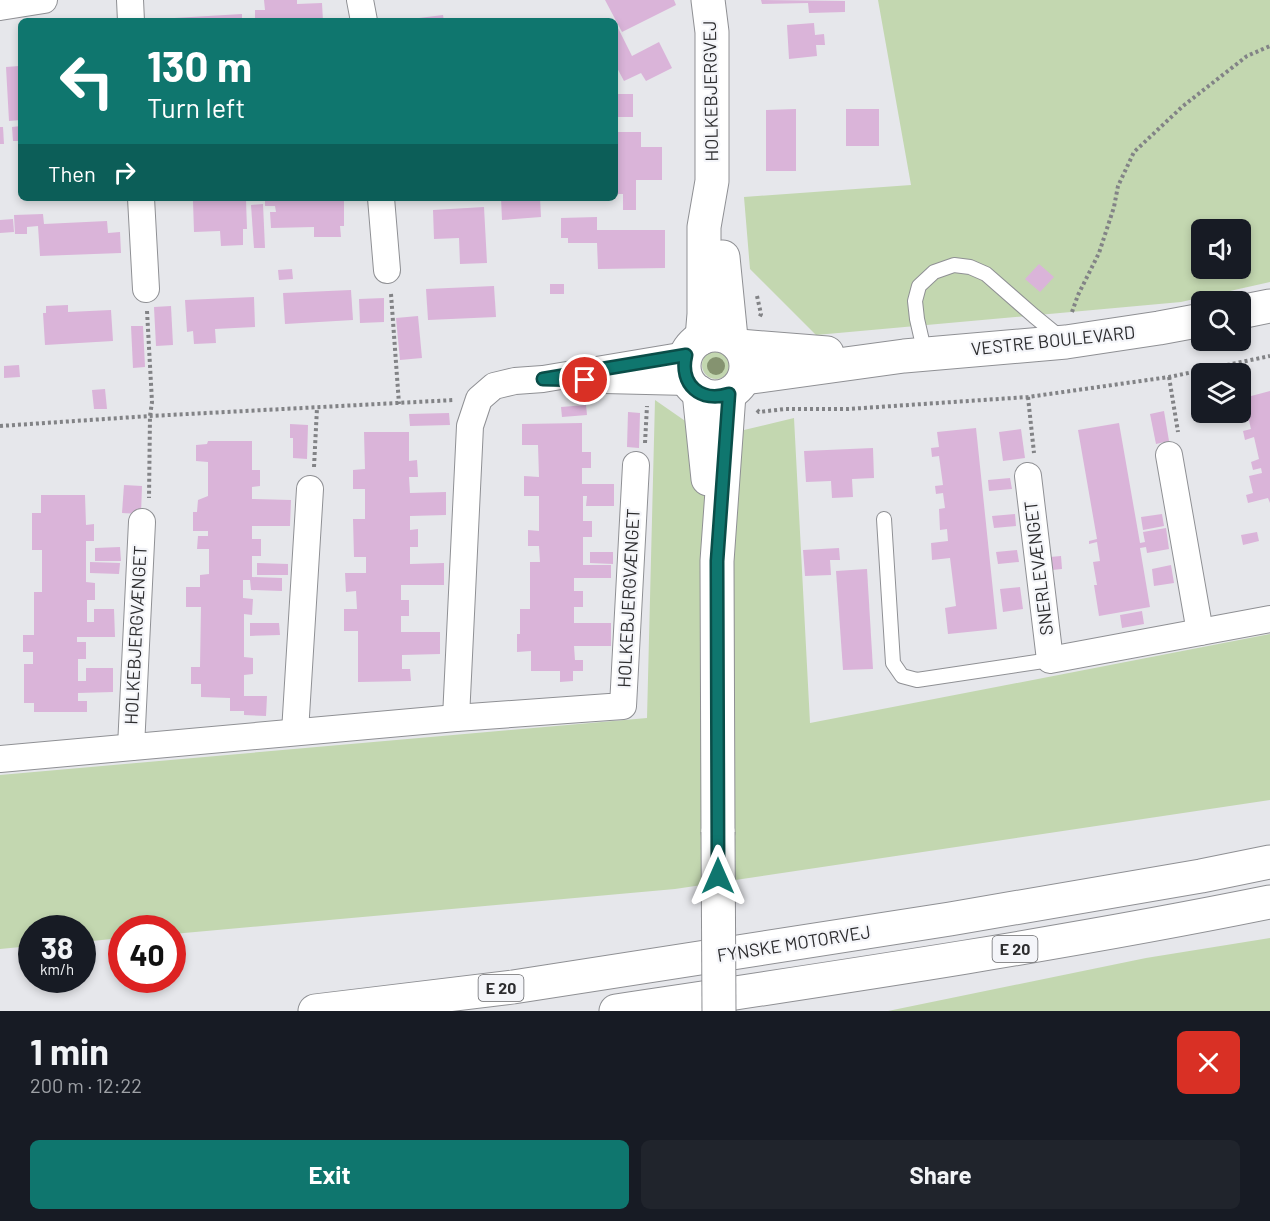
<!DOCTYPE html>
<html lang="en">
<head>
<meta charset="utf-8">
<style>
	body { margin:0; font-family:Barlow,sans-serif; background:#20242c; color:#f1f3f6; height:100vh; display:flex; flex-direction:column; font-size:22px; white-space:nowrap }
	* { box-sizing:border-box; margin:0 }
	p { font-size:20px; color:#9ea1a6 }
	.icon { flex:none; width:33px; height:33px; fill:none; stroke:currentColor; stroke-width:2; stroke-linecap:round; stroke-linejoin:round }
	.map { position:relative; height:1011px; overflow:hidden }
	.drawer { display:flex; flex-direction:column; background:#171b24; flex:1 }
	.drawer>* { flex:none }
	.banner { position:absolute; left:18px; top:18px; width:600px; height:183px; border-radius:9px; box-shadow:0 3px 9px #0003; background:#0f766e; color:#fff; overflow:hidden }
	.buttons { position:absolute; left:1191px; top:219px; display:grid; gap:12px }
	.buttons a { display:grid; place-items:center; width:60px; height:60px; border-radius:9px; background:#171b24; box-shadow:0 3px 9px #0003; font-size:30px }
	.speed { position:absolute; left:18px; top:915px; display:flex; gap:12px; font-size:30px; font-weight:700; text-align:center }
	.speed>* { display:grid; place-content:center; width:78px; height:78px; border-radius:50%; background:#171b24; box-shadow:0 3px 9px #0003; line-height:1 }
	.speed small { font-size:15px; font-weight:400 }
	.speed .limit { border:9px solid #d22; background:#fff; color:#111 }
	.pin { position:absolute; display:grid; place-items:center; width:51px; height:51px; color:#fff; margin:-26px; border:3px solid #fff; border-radius:50%; box-shadow:0 2px 6px #0007 }
	.me { position:absolute; width:66px; margin:-33px; rotate:0deg; stroke-linejoin:round; filter:drop-shadow(0 0 4px #0008) }
	.turn { display:flex; align-items:center; gap:21px; height:126px; padding:0 30px; font-size:27px }
	.turn .icon { width:78px; height:78px; stroke-width:2.5 }
	.turn b { display:block; font-size:42px; line-height:51px }
	.then { display:flex; align-items:center; height:57px; padding:0 30px; background:#0003; gap:12px; font-size:22px }
	.round { display:grid; place-items:center; flex:none; width:63px; height:63px; border-radius:9px; background:#20242c }
	.overview { display:flex; align-items:center; justify-content:space-between; height:102px; padding:0 30px }
	h1 { font-size:36px; font-weight:700; line-height:45px }
	.button { display:flex; gap:12px; margin-top:auto; padding:12px 30px }
	.button a { flex:1; height:69px; border-radius:9px; background:#0f766e; color:#fff; font-size:24px; font-weight:700; line-height:69px; text-align:center }
	.button a+a { background:#20242c; color:#f1f3f6 }
	.map>svg:first-child { display:block }
	.green { fill:#c3d7b0; fill-rule:evenodd }
	.building { fill:#dab4d9 }
	.lines { fill:none; stroke-linecap:round; stroke-linejoin:round }
	.lane-casing { stroke:#8f9094; stroke-width:16 }
	.street-casing { stroke:#8f9094; stroke-width:28 }
	.secondary-casing { stroke:#8f9094; stroke-width:35 }
	.highway-casing { stroke:#8f9094; stroke-width:35 }
	.path { stroke:#828386; stroke-width:4; stroke-dasharray:3 3; stroke-linecap:butt }
	.lane { stroke:#fff; stroke-width:14 }
	.street { stroke:#fff; stroke-width:26 }
	.secondary { stroke:#fff; stroke-width:33 }
	.highway { stroke:#fff; stroke-width:33 }
	.secondary-bridge-casing { stroke:#8f9094; stroke-width:35; stroke-linecap:butt }
	.secondary-bridge { stroke:#fff; stroke-width:33 }
	.tree { fill:#859370 }
	.route-casing { stroke:#0a4d48; stroke-width:15 }
	.route { stroke:#0f766e; stroke-width:10 }
	.labels { text-anchor:middle; stroke-width:4.5; stroke-linejoin:round; paint-order:stroke }
	.shield { fill:#f4f5f9; stroke:#69696c; stroke-width:1.5 }
	.shield-label { font-size:16px; font-weight:bold; fill:#2d2d2f }
	.street-label { font-size:18px; fill:#2d2d2f; stroke:#f4f5f9 }
</style>
</head>
<body>
<div class="map">
<svg width="1270" height="1011" viewBox="0 0 1270 1011">
	<rect width="100%" height="100%" fill="#e6e7eb"/>
	<g class="green">
		<path d="M878,0H1270V282L1181,302L816,335L750,269L744,197L911,185ZM1202,230H1240V268H1202Z"/>
		<circle cx="716" cy="365" r="14"/>
		<polygon points="655,400 691,425 744,430 794,418 810,723 1270,634 1270,800 675,889 173,934 172,928 122,928 121,938 83,942 82,928 32,928 31,946 0,949 0,775 647,718"/>
		<polygon points="1270,938 1270,1011 888,1011 1146,958"/>
	</g>
	<g class="building">
		<polygon points="264,0 297,0 297,4 322,3 323,21 255,21 255,10 265,10"/>
		<polygon points="605,0 674,0 676,5 622,32"/>
		<polygon points="761,0 845,1 845,12 809,13 808,3 762,4"/>
		<polygon points="242,14 242,21 174,21 174,18"/>
		<polygon points="443,15 444,21 420,21 419,18"/>
		<polygon points="814,23 815,35 824,34 825,45 816,45 817,56 789,59 787,25"/>
		<polygon points="618,28 632,56 659,42 672,68 646,81 641,73 624,81 615,64 615,29"/>
		<polygon points="18,48 21,48 21,120 9,121 6,67 19,66"/>
		<rect x="615" y="94" width="18" height="23"/>
		<polygon points="796,109 796,171 766,171 766,110"/>
		<rect x="846" y="109" width="33" height="37"/>
		<polygon points="21,126 21,141 13,141 12,127"/>
		<polygon points="0,127 3,127 4,144 0,144"/>
		<polygon points="615,132 641,132 641,147 662,147 662,180 636,180 636,210 623,210 623,194 615,194"/>
		<polygon points="234,198 257,198 258,200 246,200 247,229 243,229 243,245 221,246 220,231 194,232 193,201"/>
		<polygon points="265,198 344,198 344,226 340,226 341,237 314,237 314,227 271,228 270,212 276,212 275,206 265,206"/>
		<polygon points="501,198 540,198 541,217 502,220"/>
		<polygon points="263,204 265,248 254,248 251,205"/>
		<polygon points="484,207 487,263 460,264 459,238 434,239 433,210"/>
		<polygon points="43,214 44,224 107,221 108,233 120,232 121,253 40,256 38,226 27,227 27,234 15,234 14,215"/>
		<polygon points="597,217 597,230 665,230 665,268 598,269 597,243 568,243 568,238 561,238 561,218"/>
		<polygon points="13,219 14,232 0,233 0,220"/>
		<polygon points="1039,264 1054,277 1040,292 1025,279"/>
		<polygon points="292,269 293,279 279,280 278,270"/>
		<rect x="550" y="284" width="14" height="10"/>
		<polygon points="494,286 496,317 428,320 426,289"/>
		<polygon points="351,290 353,320 285,324 283,293"/>
		<polygon points="254,297 255,327 215,329 216,343 194,344 193,331 187,332 185,300"/>
		<polygon points="384,298 384,322 360,323 359,299"/>
		<polygon points="68,305 68,312 111,310 113,341 45,345 43,313 46,313 46,306"/>
		<polygon points="171,306 173,345 156,346 154,307"/>
		<polygon points="418,316 422,358 400,360 396,318"/>
		<polygon points="131,326 143,326 145,367 133,368"/>
		<polygon points="19,365 20,377 4,378 4,366"/>
		<polygon points="105,389 107,409 94,409 92,390"/>
		<polygon points="1270,391 1270,503 1268,498 1248,503 1246,495 1253,493 1249,476 1262,473 1261,468 1253,470 1251,462 1259,459 1254,437 1245,440 1243,431 1251,429 1246,408 1240,409 1240,399"/>
		<polygon points="586,405 587,415 562,417 561,407"/>
		<polygon points="1164,411 1169,441 1156,444 1150,414"/>
		<polygon points="628,412 640,413 639,448 627,447"/>
		<polygon points="449,413 450,425 410,426 409,414"/>
		<polygon points="582,423 582,452 591,452 591,468 582,468 582,484 614,484 614,506 586,506 587,496 583,496 583,521 592,521 592,537 583,537 583,565 611,565 611,578 574,578 574,591 583,591 583,607 574,607 574,623 611,623 611,646 574,646 575,660 583,660 583,671 573,671 573,681 560,682 560,671 531,671 531,651 517,652 517,634 520,634 520,609 530,609 530,562 540,562 539,546 528,546 528,530 539,531 539,496 524,496 524,476 539,477 538,445 522,445 522,424"/>
		<polygon points="1119,423 1140,543 1145,542 1143,532 1166,528 1169,549 1147,553 1146,547 1140,548 1150,607 1099,616 1094,585 1097,585 1093,562 1100,561 1097,542 1089,544 1089,541 1097,539 1078,430"/>
		<polygon points="290,424 308,425 307,459 293,458 293,438 290,438"/>
		<polygon points="976,428 997,629 948,634 945,608 956,606 950,558 932,560 931,543 948,541 947,529 940,530 939,509 945,508 943,493 936,494 935,486 943,485 939,456 932,457 931,448 939,447 937,432"/>
		<polygon points="1021,429 1025,458 1003,461 999,432"/>
		<polygon points="364,432 409,432 409,461 417,460 418,477 409,477 410,493 446,492 446,515 410,516 410,530 418,529 418,547 410,547 410,564 444,563 444,585 401,585 401,600 409,600 409,616 401,616 401,632 440,632 440,654 402,655 402,669 410,669 411,681 358,682 358,631 344,631 344,609 357,609 356,591 346,592 345,573 366,573 366,557 354,557 353,519 365,519 365,489 353,489 353,470 365,469"/>
		<polygon points="208,441 252,441 252,470 260,470 260,486 252,487 252,499 291,500 290,526 252,526 252,539 261,539 261,556 252,556 252,577 282,578 282,591 251,590 250,580 243,580 243,598 253,599 252,615 244,614 244,657 253,658 253,674 244,675 244,696 267,696 266,716 244,715 244,711 230,711 230,698 201,697 201,684 191,684 191,667 200,667 201,607 186,607 186,587 200,587 200,575 209,574 209,549 197,549 198,536 208,536 208,531 193,531 193,512 197,512 198,500 208,496 208,462 196,461 196,445 207,444"/>
		<polygon points="873,448 874,478 852,479 853,497 832,498 831,481 806,482 804,451"/>
		<polygon points="1010,478 1012,489 989,491 988,480"/>
		<polygon points="124,485 142,486 141,514 122,513"/>
		<polygon points="41,495 85,495 86,525 94,524 94,541 86,541 86,582 95,583 95,600 87,600 87,622 94,622 94,609 114,609 115,637 77,637 77,642 86,642 86,659 78,659 78,681 86,681 86,668 113,668 113,692 78,693 78,701 87,701 87,712 34,712 34,703 24,703 24,664 33,664 33,652 23,652 23,635 34,635 34,592 42,592 42,550 32,550 32,513 41,513"/>
		<polygon points="1015,514 1016,526 994,528 992,516"/>
		<polygon points="1162,514 1164,526 1143,530 1141,517"/>
		<polygon points="1257,532 1259,541 1243,545 1241,535"/>
		<polygon points="120,547 121,561 95,561 95,548"/>
		<polygon points="839,548 840,560 830,560 831,575 805,576 803,550"/>
		<polygon points="1017,550 1019,562 998,564 996,552"/>
		<polygon points="590,552 613,552 613,564 590,563"/>
		<polygon points="1061,556 1062,569 1052,570 1050,557"/>
		<polygon points="90,562 120,563 119,574 90,573"/>
		<polygon points="257,563 288,564 288,575 257,575"/>
		<polygon points="1171,565 1174,583 1154,586 1152,569"/>
		<polygon points="867,569 873,669 843,670 836,571"/>
		<polygon points="1020,587 1023,609 1003,612 1000,589"/>
		<polygon points="1142,611 1144,624 1122,628 1120,615"/>
		<polygon points="250,623 279,623 280,635 250,636"/>
	</g>
	<g class="lines">
		<g class="lane-casing">
			<g id="lane">
				<polyline points="925,354 917,319 915,301 919,286 934,272 954,265 970,267 986,274 1034,316 1062,339"/>
				<polyline points="884,519 893,663 902,676 917,680 1050,660"/>
			</g>
		</g>
		<g class="street-casing">
			<g id="street">
				<polyline points="130,0 131,21"/>
				<polyline points="360,0 364,21"/>
				<polyline points="0,7 44,0"/>
				<polyline points="141,198 146,289"/>
				<polyline points="381,198 387,270"/>
				<polyline points="604,380 688,382"/>
				<polyline points="1169,455 1200,632"/>
				<polyline points="1028,476 1050,660 1270,619"/>
				<polyline points="456,718 470,426 479,399 494,386 515,381 543,379 686,355"/>
				<polyline points="295,732 310,489"/>
				<polyline points="131,747 142,522"/>
				<polyline points="0,759 456,718 623,706 636,465"/>
			</g>
		</g>
		<g class="secondary-casing">
			<g id="secondary">
				<polyline points="723,257 731,338"/>
				<polyline points="1240,312 1270,306"/>
				<circle cx="715" cy="366" r="31"/>
				<polyline points="702,338 704,314 704,227 712,181 712,32 708,0"/>
				<polyline points="739,346 827,353"/>
				<polyline points="744,378 904,356 1066,342 1159,328 1202,320"/>
				<polyline points="699,392 708,479"/>
				<polyline points="718,832 717,561 729,394"/>
			</g>
		</g>
		<g class="highway-casing">
			<g id="highway">
				<polyline points="315,1011 513,987 950,919 1201,876 1270,862"/>
				<path d="M616,1011C835,978 1053,946 1270,902"/>
			</g>
		</g>
		<g class="path">
			<polyline points="391,294 399,404"/>
			<polyline points="757,296 761,314 759,318"/>
			<polyline points="147,311 152,402 150,416 149,498"/>
			<polyline points="1072,312 1078,295 1099,253 1114,207 1118,186 1134,152 1183,106 1247,56 1270,46"/>
			<polyline points="1169,377 1178,432"/>
			<polyline points="1028,397 1034,453"/>
			<polyline points="757,410 759,412 785,409 848,409 1028,397 1169,377 1270,356"/>
			<polyline points="0,426 150,416 454,400"/>
			<polyline points="645,443 647,406"/>
			<polyline points="314,467 317,408"/>
		</g>
		<use href="#lane" class="lane"/>
		<use href="#street" class="street"/>
		<use href="#secondary" class="secondary"/>
		<use href="#highway" class="highway"/>
		<g class="secondary-bridge-casing">
			<polyline id="secondary-bridge" points="718,832 719,1011"/>
		</g>
		<use href="#secondary-bridge" class="secondary-bridge"/>
	</g>
	<circle class="tree" cx="716" cy="366" r="9"/>
	<g class="lines">
		<g class="route-casing">
			<path id="route" d="M585,380L543,379L686,355C679,385 701,403 729,394L717,561L718,876"/>
		</g>
		<use href="#route" class="route"/>
	</g>
	<g class="labels">
		<g class="shield">
			<rect x="992.5" y="936" width="45" height="26" rx="4.5"/>
			<rect x="478.5" y="975" width="45" height="26" rx="4.5"/>
		</g>
		<g class="shield-label">
			<text x="1015" y="955">E 20</text>
			<text x="501" y="994">E 20</text>
		</g>
		<g class="street-label">
			<text transform="translate(711 91) rotate(-91)" y="6">HOLKEBJERGVEJ</text>
			<text transform="translate(1053 341) rotate(-6)" y="6">VESTRE BOULEVARD</text>
			<text transform="translate(1039 568) rotate(-97)" y="6">SNERLEVÆNGET</text>
			<text transform="translate(629 598) rotate(-87)" y="6">HOLKEBJERGVÆNGET</text>
			<text transform="translate(136 635) rotate(-87)" y="6">HOLKEBJERGVÆNGET</text>
			<text transform="translate(794 944) rotate(-9)" y="6">FYNSKE MOTORVEJ</text>
		</g>
	</g>
</svg>
<div class="buttons">
<a><svg class="icon" aria-label="sound" viewBox="0 0 24 24"><path d="M4 9h4l5-4v14l-5-4H4zM17 9q2 3 0 6"/></svg></a>
<a><svg class="icon" aria-label="search" viewBox="0 0 24 24"><circle cx="10" cy="10" r="6"/><path d="M15 15l6 6"/></svg></a>
<a><svg class="icon" aria-label="layers" viewBox="0 0 24 24"><path d="M12 4l9 5-9 5-9-5zM3 14l9 5 9-5"/></svg></a>
</div>
<div class="speed"><div>38<small>km/h</small></div><div class="limit">40</div></div>
<div class="pin" style="left:585px;top:380px;background:#d93025"><svg class="icon" aria-label="arrive" viewBox="0 0 24 24"><path d="M6 21V4h12l-3 4 3 4H6"/></svg></div>
<svg class="me" style="left:718px;top:876px" viewBox="-20 -20 40 40"><path d="M0-17L14 15 0 8-14 15z" fill="#0f766e" stroke="#fff" stroke-width="4"/></svg>
<div class="banner">
<div class="turn"><svg class="icon" aria-label="left" viewBox="0 0 24 24"><path d="M17 20v-9H6M10 6l-5 5 5 5"/></svg><div><b>130 m</b>Turn left</div></div>
<div class="then">Then<svg class="icon" aria-label="right" viewBox="0 0 24 24"><path d="M7 20v-9h11M14 6l5 5-5 5"/></svg></div>
</div>
</div>
<section class="drawer">
<div class="overview"><div><h1>1 min</h1><p>200 m · 12:22</p></div><a class="round" style="background:#d93025;color:#fff"><svg class="icon" aria-label="close" viewBox="0 0 24 24"><path d="M6 6l12 12M18 6L6 18"/></svg></a></div>
<div class="button"><a>Exit</a><a>Share</a></div>
</section>
</body>
</html>
